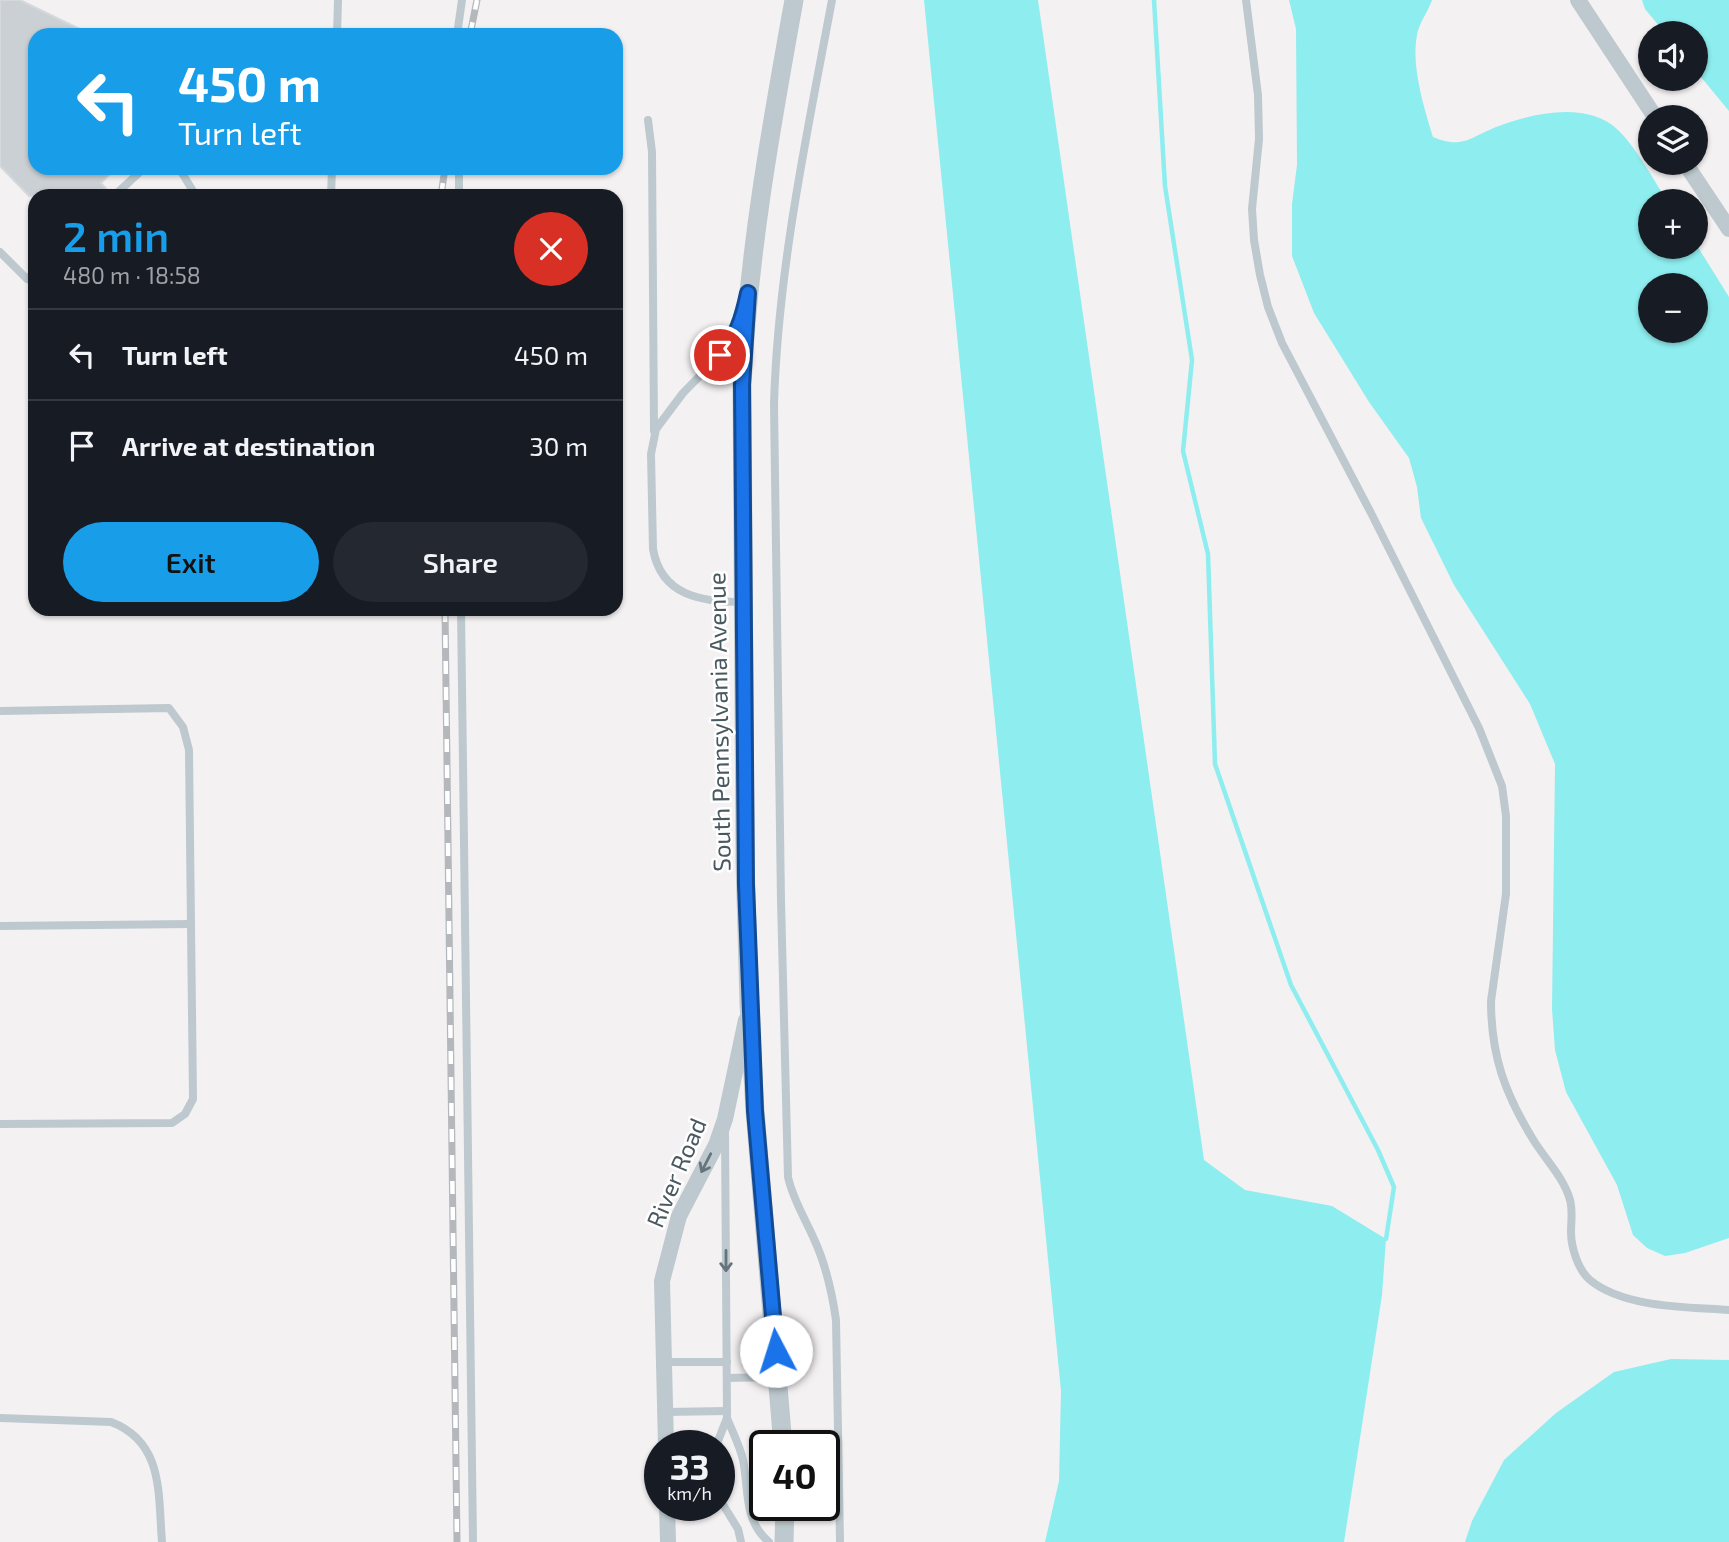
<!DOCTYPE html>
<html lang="en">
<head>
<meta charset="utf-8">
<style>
	body { margin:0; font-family:"Exo 2",sans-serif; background:#242831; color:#f1f3f6; height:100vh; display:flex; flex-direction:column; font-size:26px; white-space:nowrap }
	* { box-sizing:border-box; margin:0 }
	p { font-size:23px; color:#9ea1a6 }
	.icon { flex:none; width:38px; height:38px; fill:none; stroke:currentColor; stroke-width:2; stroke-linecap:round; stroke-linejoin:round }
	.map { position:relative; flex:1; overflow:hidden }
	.side { position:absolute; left:28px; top:189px; width:595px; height:427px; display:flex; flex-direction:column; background:#171b24; border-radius:21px; box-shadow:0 2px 5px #0004 }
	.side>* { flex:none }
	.top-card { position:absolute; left:28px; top:28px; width:595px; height:147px; border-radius:21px; box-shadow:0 2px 5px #0004; background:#189de8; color:#fff; overflow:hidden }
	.controls { position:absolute; left:1638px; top:21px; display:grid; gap:14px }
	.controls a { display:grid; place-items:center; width:70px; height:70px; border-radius:50%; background:#171b24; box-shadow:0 2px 5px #0004; font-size:35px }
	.speed { position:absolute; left:644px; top:1430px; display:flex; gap:14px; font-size:35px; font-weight:700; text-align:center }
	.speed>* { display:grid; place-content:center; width:91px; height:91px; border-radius:50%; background:#171b24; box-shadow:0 2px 5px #0004; line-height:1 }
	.speed small { font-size:18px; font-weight:400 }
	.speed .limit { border:4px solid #111; border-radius:10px; background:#fff; color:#111 }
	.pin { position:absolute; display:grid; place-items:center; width:60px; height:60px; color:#fff; margin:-30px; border:4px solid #fff; border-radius:50%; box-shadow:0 2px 7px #0007 }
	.me { position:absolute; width:77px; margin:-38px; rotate:355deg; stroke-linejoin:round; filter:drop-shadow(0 0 5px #0008) }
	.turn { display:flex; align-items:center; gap:24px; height:147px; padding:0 35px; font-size:32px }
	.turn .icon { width:91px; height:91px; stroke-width:2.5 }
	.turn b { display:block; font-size:49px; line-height:60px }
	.round { display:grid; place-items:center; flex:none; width:74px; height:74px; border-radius:37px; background:#242831 }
	.headline { display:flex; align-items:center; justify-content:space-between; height:119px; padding:0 35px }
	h1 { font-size:42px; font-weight:600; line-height:52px; color:#189de8 }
	.primary-button { display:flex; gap:14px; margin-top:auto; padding:14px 35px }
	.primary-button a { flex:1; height:80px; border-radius:42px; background:#189de8; color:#111; font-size:28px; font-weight:600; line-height:80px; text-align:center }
	.primary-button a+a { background:#242831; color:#f1f3f6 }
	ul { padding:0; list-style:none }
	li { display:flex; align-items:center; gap:21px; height:91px; padding:0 35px; border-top:2px solid #363941 }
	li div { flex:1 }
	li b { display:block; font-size:26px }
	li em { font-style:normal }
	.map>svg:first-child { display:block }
	.water { fill:#8eedee; fill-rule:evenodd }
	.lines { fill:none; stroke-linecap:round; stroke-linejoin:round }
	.stream { stroke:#8eedee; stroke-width:4.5 }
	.building { fill:#cbd0d4; stroke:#d5d9dd; stroke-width:2 }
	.service { stroke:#bdc9ce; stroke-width:8 }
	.minor { stroke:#bdc9ce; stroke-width:16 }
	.tertiary { stroke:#bdc9ce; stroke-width:19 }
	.rail-casing { stroke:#b4b8bc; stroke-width:7 }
	.rail { stroke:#fff; stroke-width:4.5; stroke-dasharray:13; stroke-linecap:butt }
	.oneway { stroke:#66757b }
	.route-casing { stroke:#114b97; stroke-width:18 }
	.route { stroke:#1a73e8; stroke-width:12 }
	.labels { text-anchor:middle; stroke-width:5; stroke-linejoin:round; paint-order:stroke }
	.street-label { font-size:24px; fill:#49595f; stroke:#fff }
</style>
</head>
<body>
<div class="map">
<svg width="1729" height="1542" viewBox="0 0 1729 1542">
	<rect width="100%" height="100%" fill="#f4f1f2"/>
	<g class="water">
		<polygon points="924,0 1038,0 1204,1160 1245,1190 1332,1206 1386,1239 1382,1295 1344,1542 1045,1542 1059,1481 1061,1391"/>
		<path d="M1289,0H1432C1428,12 1419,23 1417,35C1411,66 1424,108 1433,137C1464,150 1471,136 1499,126C1533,113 1588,101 1618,130C1635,146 1654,180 1667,201H1650V247H1696V244L1729,297V1238L1685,1253L1665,1256L1647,1248L1633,1235L1617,1185L1566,1092L1555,1050L1552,1009L1555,764L1530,704L1454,585L1421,518L1417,487L1409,458L1369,402L1314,313L1292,256V204L1297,165L1296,29ZM1650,285H1696V331H1650Z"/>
		<polygon points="1642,0 1729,0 1729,111 1696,71 1696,33 1665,33 1645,9"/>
		<polygon points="1671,1359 1729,1360 1729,1542 1465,1542 1472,1521 1504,1460 1556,1413 1614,1372"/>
	</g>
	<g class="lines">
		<polyline class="stream" points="1154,0 1165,186 1192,360 1183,451 1208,554 1215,764 1291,985 1378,1150 1394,1187 1386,1239"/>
	</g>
	<polygon class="building" points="0,0 20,0 92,35 35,35 35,168 104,168 110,174 101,183 109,192 108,196 29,196 0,166"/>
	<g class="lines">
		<g class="service">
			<path d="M832,0C807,134 778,268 774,404L781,901L788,1177C793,1200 805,1218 814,1239C826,1265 832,1292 836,1320L840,1542"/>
			<path d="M1246,0L1258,95L1259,139L1252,209L1254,240L1260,275L1268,307L1282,343L1371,513L1479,728L1502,786L1506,816V894L1491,1001C1491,1056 1505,1094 1534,1141C1546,1160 1564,1178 1570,1200C1573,1211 1571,1221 1571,1232C1571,1247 1578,1270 1590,1280C1624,1308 1687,1307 1729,1310"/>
			<polyline points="337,35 338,0"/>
			<polyline points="457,35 462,0"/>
			<polyline points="648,120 652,152 654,431"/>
			<polyline points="179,168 196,196"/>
			<polyline points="114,196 144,168"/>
			<polyline points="331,196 332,168"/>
			<polyline points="459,196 459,168"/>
			<polyline points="0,252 27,279 35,272"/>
			<path d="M739,326L731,344L683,393L656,429L651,454L653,549C661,596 702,602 743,602"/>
			<polyline points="461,609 473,1542"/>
			<polyline points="0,711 169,708 183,727 189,750 193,1099 185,1114 172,1123 0,1124"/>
			<polyline points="0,926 191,924"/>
			<polyline points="663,1362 727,1362"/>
			<polyline points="727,1378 776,1377"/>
			<polyline points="665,1412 727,1411"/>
			<path d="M0,1418L111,1422C164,1442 158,1494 162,1542"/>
			<path d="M727,1418C732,1431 740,1446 743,1460C749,1489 743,1520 769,1542"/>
			<polyline points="716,1446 727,1418 725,1132"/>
			<polyline points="719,1498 738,1529 741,1542"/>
		</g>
		<g class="minor">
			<polyline points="1578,0 1655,117"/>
			<polyline points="1685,163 1729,229"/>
			<polyline points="666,1446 662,1281 679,1216 716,1145 725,1119 746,1020"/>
			<polyline points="667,1505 668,1542"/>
		</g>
		<g class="tertiary">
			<path d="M783,1446L755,1111L749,1003L745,861L742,385C748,255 771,127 794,0"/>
			<polyline points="784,1542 785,1505"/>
		</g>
		<g class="rail-casing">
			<g id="rail">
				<polyline points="470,35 477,0"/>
				<polyline points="441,196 445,168"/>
				<polyline points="445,609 457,1542"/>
			</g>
		</g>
		<use href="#rail" class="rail"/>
	</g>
	<defs><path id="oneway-shaft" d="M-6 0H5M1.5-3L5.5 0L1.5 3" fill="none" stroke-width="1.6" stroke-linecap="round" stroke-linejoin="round" transform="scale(1.75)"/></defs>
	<g class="oneway">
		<use href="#oneway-shaft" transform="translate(706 1163) rotate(117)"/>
		<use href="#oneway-shaft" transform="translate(726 1261) rotate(90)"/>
	</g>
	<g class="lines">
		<g class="route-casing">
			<path id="route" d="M720,355C737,338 743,317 748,293L742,385L746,885L755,1111L776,1351"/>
		</g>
		<use href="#route" class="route"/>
	</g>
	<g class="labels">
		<g class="street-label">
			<text transform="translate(720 722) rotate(-91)" y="8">South Pennsylvania Avenue</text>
			<text transform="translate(677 1173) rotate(-67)" y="8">River Road</text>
		</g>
	</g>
</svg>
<div class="controls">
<a><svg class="icon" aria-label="sound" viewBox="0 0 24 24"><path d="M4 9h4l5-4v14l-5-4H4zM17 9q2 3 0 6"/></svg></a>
<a><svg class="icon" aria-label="layers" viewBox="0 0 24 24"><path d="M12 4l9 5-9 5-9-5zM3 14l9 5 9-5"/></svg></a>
<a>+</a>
<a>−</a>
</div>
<div class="speed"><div>33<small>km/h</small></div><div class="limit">40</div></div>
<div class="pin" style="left:720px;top:355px;background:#d93025"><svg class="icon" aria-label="arrive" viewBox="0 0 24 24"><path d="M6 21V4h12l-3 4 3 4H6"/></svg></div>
<svg class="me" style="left:776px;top:1351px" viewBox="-20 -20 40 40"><circle r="19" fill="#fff"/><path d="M0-13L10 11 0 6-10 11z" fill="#1a73e8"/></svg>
<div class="top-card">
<div class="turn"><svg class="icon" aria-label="left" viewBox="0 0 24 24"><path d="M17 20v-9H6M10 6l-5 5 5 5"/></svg><div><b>450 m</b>Turn left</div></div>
</div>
<section class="side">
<div class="headline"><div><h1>2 min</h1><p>480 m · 18:58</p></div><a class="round" style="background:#d93025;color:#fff"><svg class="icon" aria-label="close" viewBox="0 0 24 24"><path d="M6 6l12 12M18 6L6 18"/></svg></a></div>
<ul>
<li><svg class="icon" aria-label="left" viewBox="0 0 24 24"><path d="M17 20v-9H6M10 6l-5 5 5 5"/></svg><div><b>Turn left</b></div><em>450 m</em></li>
<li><svg class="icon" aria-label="arrive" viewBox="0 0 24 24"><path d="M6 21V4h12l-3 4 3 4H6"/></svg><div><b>Arrive at destination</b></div><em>30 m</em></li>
</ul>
<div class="primary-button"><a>Exit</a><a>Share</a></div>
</section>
</div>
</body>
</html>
